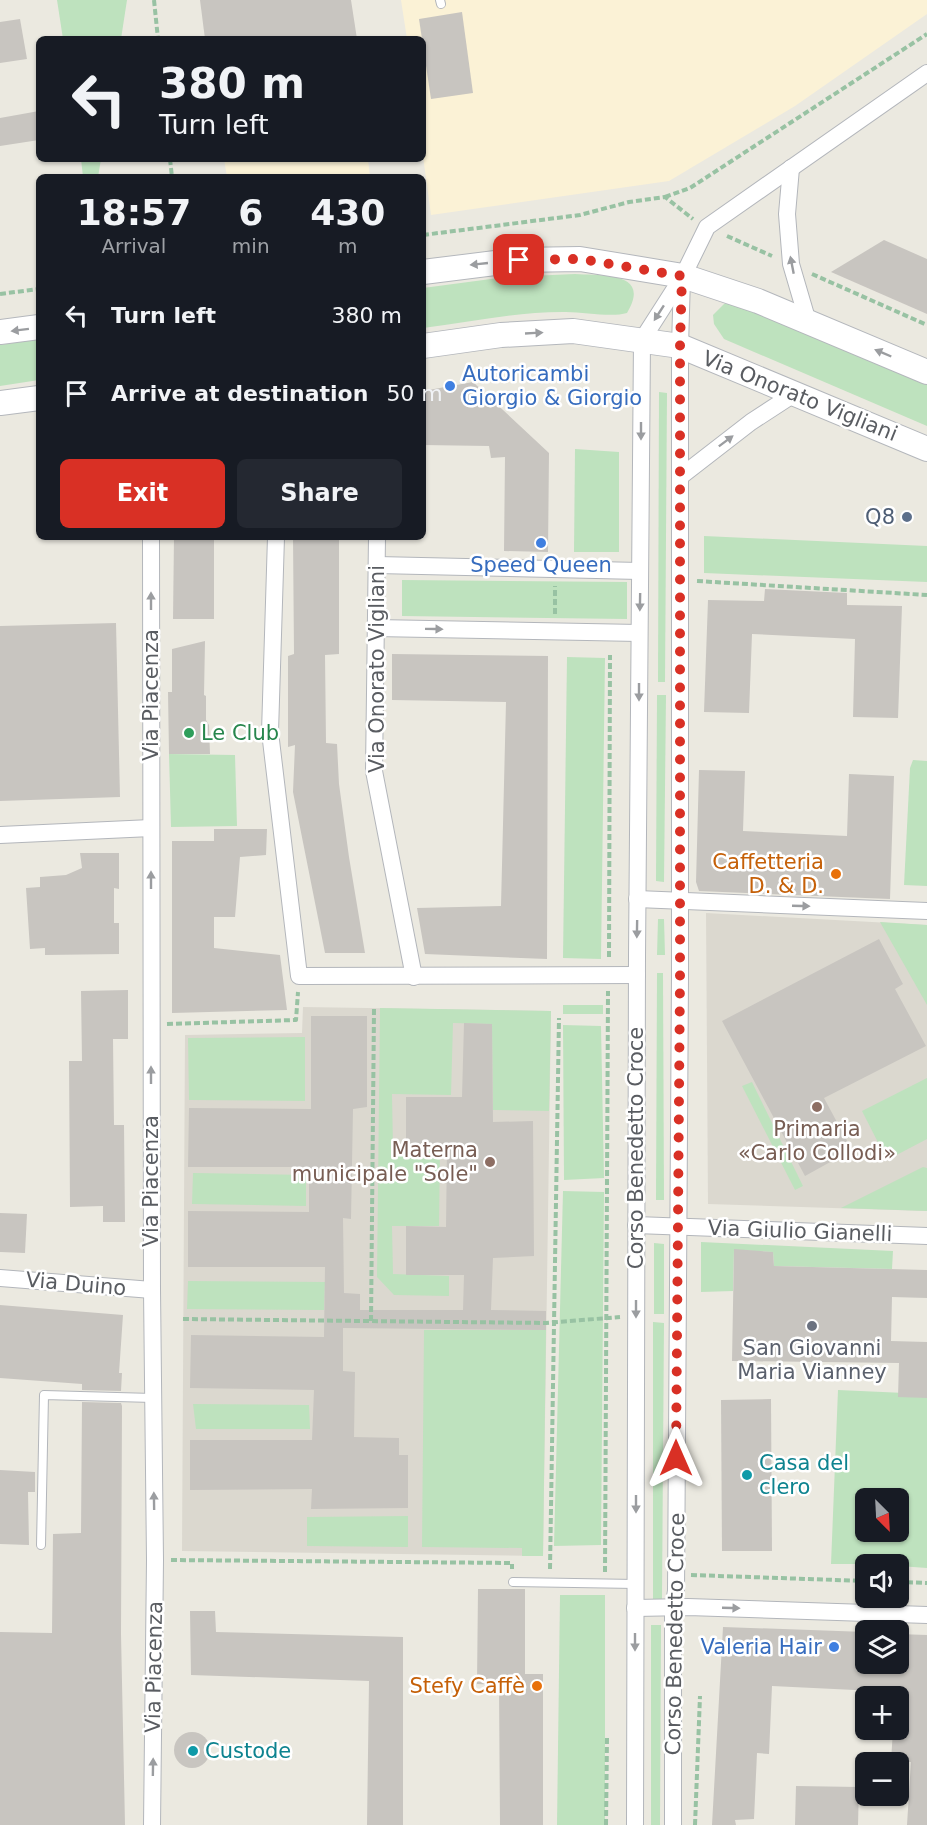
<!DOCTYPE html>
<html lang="en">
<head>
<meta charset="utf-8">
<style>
	body { margin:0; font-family:"DejaVu Sans",sans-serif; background:#242831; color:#f1f3f6; height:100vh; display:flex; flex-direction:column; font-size:22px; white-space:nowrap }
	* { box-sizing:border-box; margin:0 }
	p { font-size:20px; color:#9ea1a6 }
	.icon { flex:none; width:33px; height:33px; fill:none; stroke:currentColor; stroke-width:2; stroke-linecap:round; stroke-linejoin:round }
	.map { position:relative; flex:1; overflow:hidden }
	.details { position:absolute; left:36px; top:174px; width:390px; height:366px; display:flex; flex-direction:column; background:#171b24; border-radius:9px; box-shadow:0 2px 4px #0004 }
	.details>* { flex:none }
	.guide { position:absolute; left:36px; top:36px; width:390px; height:126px; border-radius:9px; box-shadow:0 2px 4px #0004; background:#171b24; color:#f1f3f6; overflow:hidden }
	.needle { width:39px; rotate:156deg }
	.buttons { position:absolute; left:855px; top:1488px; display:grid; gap:12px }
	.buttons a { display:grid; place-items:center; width:54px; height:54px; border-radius:9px; background:#171b24; box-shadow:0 2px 4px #0004; font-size:30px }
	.pin { position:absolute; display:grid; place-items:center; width:51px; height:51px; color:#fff; margin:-26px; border-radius:12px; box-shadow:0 3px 9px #0006 }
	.me { position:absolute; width:66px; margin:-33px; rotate:0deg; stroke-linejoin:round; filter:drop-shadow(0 0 4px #0008) }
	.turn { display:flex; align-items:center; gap:21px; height:126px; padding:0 24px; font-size:27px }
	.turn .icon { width:78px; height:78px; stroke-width:2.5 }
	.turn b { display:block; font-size:42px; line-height:51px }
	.eta { display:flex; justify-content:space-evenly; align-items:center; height:102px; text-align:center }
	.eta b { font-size:36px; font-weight:800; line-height:42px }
	.primary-button { display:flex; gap:12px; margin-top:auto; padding:12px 24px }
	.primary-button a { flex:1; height:69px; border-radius:9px; background:#d93025; color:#fff; font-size:24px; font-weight:800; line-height:69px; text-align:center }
	.primary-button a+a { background:#242831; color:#f1f3f6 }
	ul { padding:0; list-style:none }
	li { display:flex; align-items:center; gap:18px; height:78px; padding:0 24px }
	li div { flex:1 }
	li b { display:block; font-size:22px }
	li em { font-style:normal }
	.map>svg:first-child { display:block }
	.commercial { fill:#fbf2d6 }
	.education { fill:#dbd8cf }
	.green { fill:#bee2be; fill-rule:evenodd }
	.building { fill:#c8c5c0 }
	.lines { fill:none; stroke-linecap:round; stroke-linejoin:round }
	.lane-casing { stroke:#b3b6bb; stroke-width:10 }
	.street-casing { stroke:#b3b6bb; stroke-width:18 }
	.secondary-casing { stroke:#b4b7bc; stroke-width:26 }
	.path { stroke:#98c2a3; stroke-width:4; stroke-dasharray:6 3; stroke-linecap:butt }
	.lane { stroke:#fff; stroke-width:8 }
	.street { stroke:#fff; stroke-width:16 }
	.secondary { stroke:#fff; stroke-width:24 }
	.oneway { fill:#9b9da0 }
	.route { stroke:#d93025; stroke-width:10; stroke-dasharray:0 18 }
	.shop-dot { fill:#3f7fe0; stroke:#fff; stroke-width:2 }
	.service-dot { fill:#5c6f8a; stroke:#fff; stroke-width:2 }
	.leisure-dot { fill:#2e9e5b; stroke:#fff; stroke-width:2 }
	.food-dot { fill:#e8710a; stroke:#fff; stroke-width:2 }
	.education-dot { fill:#8d6e63; stroke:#fff; stroke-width:2 }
	.worship-dot { fill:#6b7280; stroke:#fff; stroke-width:2 }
	.culture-dot { fill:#0f9aa8; stroke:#fff; stroke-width:2 }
	.labels { text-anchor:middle; stroke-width:5; stroke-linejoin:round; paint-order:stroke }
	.shop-label { font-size:21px; fill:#366cbe; stroke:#fff; text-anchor:start }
	.street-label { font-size:21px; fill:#595c61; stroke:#fff }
	.service-label { font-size:21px; fill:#4e5e75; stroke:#fff; text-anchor:end }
	.leisure-label { font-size:21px; fill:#27864d; stroke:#fff; text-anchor:start }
	.food-label { font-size:21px; fill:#c56008; stroke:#fff; text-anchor:end }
	.education-label { font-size:21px; fill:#785e54; stroke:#fff }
	.worship-label { font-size:21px; fill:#5b616d; stroke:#fff }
	.culture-label { font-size:21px; fill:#0d838f; stroke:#fff; text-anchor:start }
</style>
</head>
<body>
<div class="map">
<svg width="927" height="1825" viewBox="0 0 927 1825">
	<rect width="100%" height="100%" fill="#ebe9e0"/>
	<g class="commercial">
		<polygon points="401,0 927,0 927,14 795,106 669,181 431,215 423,156 423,39 407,39"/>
		<polygon points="224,159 368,159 370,177 227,177"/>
	</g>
	<g class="education">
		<polygon points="706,913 927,925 927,1211 708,1204"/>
		<polygon points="303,1007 551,1011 543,1556 182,1551 185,1035 302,1033"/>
	</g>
	<g class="green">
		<polygon points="57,0 127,0 121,39 63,39"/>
		<polygon points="81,159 101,159 98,177 83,177"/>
		<path d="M575,274C602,276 652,271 627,313C610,318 581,311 562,312C516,312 469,322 423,328V288L506,277Z"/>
		<polygon points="734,301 927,382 927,426 724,339 714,324 713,315 724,304"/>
		<polygon points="39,339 39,380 0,386 0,345"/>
		<polygon points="659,392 667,393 665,682 658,682"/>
		<polygon points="575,449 619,452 619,552 574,552"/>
		<polygon points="704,536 927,546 927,582 704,573"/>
		<polygon points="402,580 627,582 627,619 402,616"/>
		<polygon points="567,657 605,658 601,959 563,958"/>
		<polygon points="657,695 666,695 664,882 656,881"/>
		<polygon points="169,754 235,755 237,826 171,827"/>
		<polygon points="913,760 927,761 927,886 904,885 910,768"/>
		<polygon points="658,919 664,919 665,955 657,955"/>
		<polygon points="880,922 927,925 927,1005"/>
		<polygon points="657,973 663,973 664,1200 656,1200"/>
		<rect x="563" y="1005" width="40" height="9"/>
		<polygon points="380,1008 551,1011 549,1111 493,1110 492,1024 453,1023 451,1095 392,1094 393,1148 440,1150 439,1226 392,1226 393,1274 449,1276 449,1296 394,1295 377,1277"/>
		<polygon points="563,1025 601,1026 604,1178 564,1180"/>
		<polygon points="305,1037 305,1101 189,1100 188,1038"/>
		<polygon points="927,1078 927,1139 887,1160 862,1111"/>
		<polygon points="752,1082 803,1186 795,1190 742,1086"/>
		<polygon points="923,1167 927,1168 927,1211 841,1208"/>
		<polygon points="193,1173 306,1175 306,1206 192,1204"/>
		<polygon points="563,1191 604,1192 601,1545 554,1546"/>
		<polygon points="701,1242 893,1251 892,1269 774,1266 773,1252 734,1250 733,1291 701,1292"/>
		<polygon points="654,1243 664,1244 664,1314 654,1314"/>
		<polygon points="188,1281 325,1282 324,1310 187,1309"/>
		<polygon points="653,1322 664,1323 662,1599 653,1599"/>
		<polygon points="424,1330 546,1330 543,1556 522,1556 522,1548 422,1547"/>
		<path d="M838,1390L927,1394V1568L899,1566L898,1564H831ZM866,1498H898V1532H866Z"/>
		<polygon points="193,1404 309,1405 310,1429 196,1429"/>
		<polygon points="408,1516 408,1547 307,1546 307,1517"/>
		<polygon points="560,1595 605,1595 605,1825 557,1825"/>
		<polygon points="651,1625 661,1625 660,1825 651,1825"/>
	</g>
	<g class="building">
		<polygon points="200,0 351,0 357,39 205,39"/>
		<polygon points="462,12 473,93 431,99 419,19"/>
		<polygon points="20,19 27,59 0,63 0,22"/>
		<polygon points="39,111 39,140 0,146 0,118"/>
		<polygon points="884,240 927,259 927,314 831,272"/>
		<polygon points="473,382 549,453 548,552 504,551 505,457 491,458 489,446 423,445 423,391"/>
		<polygon points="174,537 214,537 214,619 173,619"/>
		<polygon points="293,537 339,537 339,654 325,655 326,743 337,744 339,784 349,857 365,953 325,953 293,792 295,745 288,747 288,656 294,654"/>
		<polygon points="765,589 847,593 847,605 902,606 898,718 853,717 855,639 752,634 749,713 704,712 708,600 764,601"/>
		<polygon points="116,623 120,797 0,801 0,626"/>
		<polygon points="205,641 204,695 206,696 206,720 209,725 210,754 169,754 168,692 172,692 172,649"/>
		<polygon points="392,654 548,656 547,959 425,954 417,908 501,906 506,702 392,700"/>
		<polygon points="699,770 745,771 743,831 847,836 849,774 894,776 890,899 699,891 696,882"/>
		<polygon points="214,829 267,829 266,855 240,857 235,917 214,917 214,948 280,955 287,1010 172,1013 172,841 214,841"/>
		<polygon points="80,853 119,853 119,889 114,888 114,923 119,923 119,954 45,955 45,948 30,949 26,888 40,887 40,877 66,875 82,868"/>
		<polygon points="879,939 903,984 895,989 926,1046 824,1098 852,1150 805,1176 722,1021"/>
		<polygon points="128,990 128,1039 113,1039 114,1125 124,1125 125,1222 103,1222 103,1206 70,1207 69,1061 82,1061 81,991"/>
		<polygon points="311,1016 367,1016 367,1107 353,1109 351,1219 343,1218 344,1293 360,1294 360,1310 463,1310 464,1275 406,1275 406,1226 446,1227 447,1148 406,1147 406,1097 462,1097 464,1023 492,1024 493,1122 533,1121 534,1256 493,1258 491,1310 546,1311 546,1330 343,1328 343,1371 355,1372 354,1437 399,1438 399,1455 408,1455 408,1508 311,1509 312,1489 190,1490 190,1440 312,1440 314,1390 190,1388 191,1335 324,1337 325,1267 188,1267 188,1211 309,1212 309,1167 188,1167 189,1108 311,1109"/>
		<polygon points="0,1213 27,1214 25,1253 0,1252"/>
		<polygon points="734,1249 773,1252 774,1266 927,1270 927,1298 892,1297 891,1341 927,1342 927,1398 898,1397 899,1363 732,1361"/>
		<polygon points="0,1305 123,1315 119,1373 122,1373 121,1391 82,1390 82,1384 0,1378"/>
		<polygon points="771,1399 772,1551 722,1551 721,1400"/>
		<polygon points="82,1402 121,1403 122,1406 121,1634 125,1825 0,1825 0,1632 52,1633 53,1534 81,1533"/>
		<polygon points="0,1470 35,1472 35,1492 28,1492 29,1545 0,1544"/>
		<polygon points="478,1589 525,1589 525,1674 543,1674 543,1825 500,1825 499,1685 477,1684"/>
		<polygon points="190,1611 215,1611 216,1632 403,1637 403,1825 367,1825 369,1681 191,1675"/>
		<polygon points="723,1627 866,1632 866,1664 898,1664 898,1634 927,1635 927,1825 907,1825 911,1762 891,1761 893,1730 898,1730 898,1696 896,1696 896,1692 772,1686 769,1754 757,1753 754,1819 735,1820 736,1825 712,1825"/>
		<circle cx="192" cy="1750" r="18"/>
		<polygon points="796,1786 859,1787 858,1825 795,1825"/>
	</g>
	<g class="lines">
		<g class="lane-casing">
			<g id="lane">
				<polyline points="440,0 441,4"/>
				<polyline points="41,1545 44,1395 153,1398"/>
				<polyline points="513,1582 636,1584"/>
			</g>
		</g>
		<g class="street-casing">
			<g id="street">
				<polyline points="791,168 787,214 791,264 808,322"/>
				<polyline points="680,477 751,422 794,394"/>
				<polyline points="151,537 152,1290 155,1560 152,1825"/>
				<polyline points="276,537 270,732 299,976 637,975"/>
				<polyline points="377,537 374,771 414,977"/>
				<polyline points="377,565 640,571"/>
				<polyline points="375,628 639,633"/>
				<polyline points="0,835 151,828"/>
				<polyline points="637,899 927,911"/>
				<polyline points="636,1225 927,1236"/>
				<polyline points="0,1278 152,1290"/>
				<polyline points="635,1608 688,1607 927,1615"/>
				<polyline points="635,1825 637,956 642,340 683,276 707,227 927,73"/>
				<polyline points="673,1825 673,1608 676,1591 680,977 680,346 682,278"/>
			</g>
		</g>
		<g class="secondary-casing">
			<g id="secondary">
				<polyline points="423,272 519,260 580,259 683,276 758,301 927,372"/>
				<polyline points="0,332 39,327"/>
				<polyline points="423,346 501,335 573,331 680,346 927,449"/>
				<polyline points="0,403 39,398"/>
			</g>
		</g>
		<g class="path">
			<polyline points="154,0 158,39"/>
			<polyline points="170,159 172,177"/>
			<polyline points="665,197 690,188 927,34"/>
			<polyline points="423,235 580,215 629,202 665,197 693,219"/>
			<polyline points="727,236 772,256"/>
			<polyline points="812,274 927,325"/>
			<polyline points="0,294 39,289"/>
			<polyline points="697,581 927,595"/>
			<polyline points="555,614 555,586"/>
			<polyline points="609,957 610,655"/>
			<polyline points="167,1024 296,1020 298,992"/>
			<polyline points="183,1319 546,1323 620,1317"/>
			<polyline points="371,1321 374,1009"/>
			<polyline points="171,1560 512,1563 512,1569"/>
			<polyline points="550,1569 559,1018"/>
			<polyline points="605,1572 608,991"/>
			<polyline points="691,1575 866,1581"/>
			<polyline points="898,1582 927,1583"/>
			<polyline points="606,1825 607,1738"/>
			<polyline points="695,1825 700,1696"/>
		</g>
		<use href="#lane" class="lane"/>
		<use href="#street" class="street"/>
		<use href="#secondary" class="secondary"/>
	</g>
	<defs><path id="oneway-solid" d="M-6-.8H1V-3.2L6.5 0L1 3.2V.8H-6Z" transform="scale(1.5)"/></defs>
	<g class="oneway">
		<use href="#oneway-solid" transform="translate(479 264) rotate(174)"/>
		<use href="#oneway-solid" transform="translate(792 265) rotate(-101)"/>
		<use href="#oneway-solid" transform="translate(659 313) rotate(123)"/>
		<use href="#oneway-solid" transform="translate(20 330) rotate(173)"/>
		<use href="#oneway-solid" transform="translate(534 333) rotate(-3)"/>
		<use href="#oneway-solid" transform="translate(883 353) rotate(-157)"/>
		<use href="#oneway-solid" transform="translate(641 431) rotate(90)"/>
		<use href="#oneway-solid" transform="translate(726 441) rotate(-37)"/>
		<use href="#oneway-solid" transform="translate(151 601) rotate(-90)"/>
		<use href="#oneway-solid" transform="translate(640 602) rotate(91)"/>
		<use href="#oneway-solid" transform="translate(434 629) rotate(1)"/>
		<use href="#oneway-solid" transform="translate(639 692) rotate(90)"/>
		<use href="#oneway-solid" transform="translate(151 880) rotate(-90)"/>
		<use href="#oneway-solid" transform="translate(801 906) rotate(2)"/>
		<use href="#oneway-solid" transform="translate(637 929) rotate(91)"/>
		<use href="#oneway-solid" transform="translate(151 1075) rotate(-90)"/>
		<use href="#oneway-solid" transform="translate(636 1309) rotate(90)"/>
		<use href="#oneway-solid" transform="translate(154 1501) rotate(-91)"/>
		<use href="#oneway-solid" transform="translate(636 1504) rotate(90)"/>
		<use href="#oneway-solid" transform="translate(731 1608) rotate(2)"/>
		<use href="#oneway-solid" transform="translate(635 1642) rotate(90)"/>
		<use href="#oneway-solid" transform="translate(153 1767) rotate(-89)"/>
	</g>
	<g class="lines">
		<polyline class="route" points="519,260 580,259 682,276 680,346 680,977 676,1458"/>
	</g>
	<g class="shop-dot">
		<circle cx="450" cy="386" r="6"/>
		<circle cx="541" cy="543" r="6"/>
		<circle cx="834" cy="1647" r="6"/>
	</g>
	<circle class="service-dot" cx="907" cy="517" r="6"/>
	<circle class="leisure-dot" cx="189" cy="733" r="6"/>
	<g class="food-dot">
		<circle cx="836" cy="874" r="6"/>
		<circle cx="537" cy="1686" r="6"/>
	</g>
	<g class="education-dot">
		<circle cx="817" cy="1107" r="6"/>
		<circle cx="490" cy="1162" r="6"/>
	</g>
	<circle class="worship-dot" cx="812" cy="1326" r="6"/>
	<g class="culture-dot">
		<circle cx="747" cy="1475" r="6"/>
		<circle cx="193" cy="1751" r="6"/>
	</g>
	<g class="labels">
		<g class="shop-label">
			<text x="462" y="381">Autoricambi<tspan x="462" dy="24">Giorgio &amp; Giorgio</tspan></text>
			<text x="541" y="572" text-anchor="middle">Speed Queen</text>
			<text x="822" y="1654" text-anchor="end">Valeria Hair</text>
		</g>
		<g class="street-label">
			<text transform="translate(800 396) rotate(22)" y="7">Via Onorato Vigliani</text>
			<text transform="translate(377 669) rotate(-90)" y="7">Via Onorato Vigliani</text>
			<text transform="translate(151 695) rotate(-90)" y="7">Via Piacenza</text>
			<text transform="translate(636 1148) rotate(-90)" y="7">Corso Benedetto Croce</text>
			<text transform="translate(151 1181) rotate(-90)" y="7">Via Piacenza</text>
			<text transform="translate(800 1231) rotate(2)" y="7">Via Giulio Gianelli</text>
			<text transform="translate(76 1284) rotate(5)" y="7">Via Duino</text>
			<text transform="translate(675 1634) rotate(-89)" y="7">Corso Benedetto Croce</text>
			<text transform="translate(154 1667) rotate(-89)" y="7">Via Piacenza</text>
		</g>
		<g class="service-label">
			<text x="895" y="524">Q8</text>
		</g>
		<g class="leisure-label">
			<text x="201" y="740">Le Club</text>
		</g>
		<g class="food-label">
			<text x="824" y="869">Caffetteria<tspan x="824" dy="24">D. &amp; D.</tspan></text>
			<text x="525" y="1693">Stefy Caffè</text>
		</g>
		<g class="education-label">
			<text x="817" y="1136">Primaria<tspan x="817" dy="24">«Carlo Collodi»</tspan></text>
			<text x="478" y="1157" text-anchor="end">Materna<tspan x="478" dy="24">municipale "Sole"</tspan></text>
		</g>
		<g class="worship-label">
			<text x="812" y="1355">San Giovanni<tspan x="812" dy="24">Maria Vianney</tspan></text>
		</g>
		<g class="culture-label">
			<text x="759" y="1470">Casa del<tspan x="759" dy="24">clero</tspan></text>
			<text x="205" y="1758">Custode</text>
		</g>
	</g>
</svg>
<div class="buttons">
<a><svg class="needle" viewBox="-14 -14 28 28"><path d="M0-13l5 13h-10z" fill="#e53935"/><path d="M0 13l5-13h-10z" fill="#9ea1a6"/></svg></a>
<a><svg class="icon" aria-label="sound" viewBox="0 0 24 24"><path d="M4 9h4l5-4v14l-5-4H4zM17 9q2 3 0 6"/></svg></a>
<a><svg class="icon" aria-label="layers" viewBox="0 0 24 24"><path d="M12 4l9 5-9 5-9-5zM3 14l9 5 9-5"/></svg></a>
<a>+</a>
<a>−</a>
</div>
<div class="pin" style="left:519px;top:260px;background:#d93025"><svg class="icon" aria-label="arrive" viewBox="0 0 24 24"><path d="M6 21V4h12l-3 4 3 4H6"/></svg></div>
<svg class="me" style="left:676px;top:1458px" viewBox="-20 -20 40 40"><path d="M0-17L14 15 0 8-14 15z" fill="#d93025" stroke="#fff" stroke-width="4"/></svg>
<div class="guide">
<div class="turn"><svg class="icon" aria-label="left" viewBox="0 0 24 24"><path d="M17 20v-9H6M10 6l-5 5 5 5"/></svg><div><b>380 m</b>Turn left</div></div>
</div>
<section class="details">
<div class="eta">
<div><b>18:57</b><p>Arrival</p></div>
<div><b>6</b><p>min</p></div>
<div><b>430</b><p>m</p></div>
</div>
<ul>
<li><svg class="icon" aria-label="left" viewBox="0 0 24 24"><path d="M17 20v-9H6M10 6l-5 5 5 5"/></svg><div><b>Turn left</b></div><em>380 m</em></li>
<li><svg class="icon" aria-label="arrive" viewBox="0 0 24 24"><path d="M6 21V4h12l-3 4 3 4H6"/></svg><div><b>Arrive at destination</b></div><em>50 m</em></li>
</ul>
<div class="primary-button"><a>Exit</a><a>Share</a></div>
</section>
</div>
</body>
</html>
